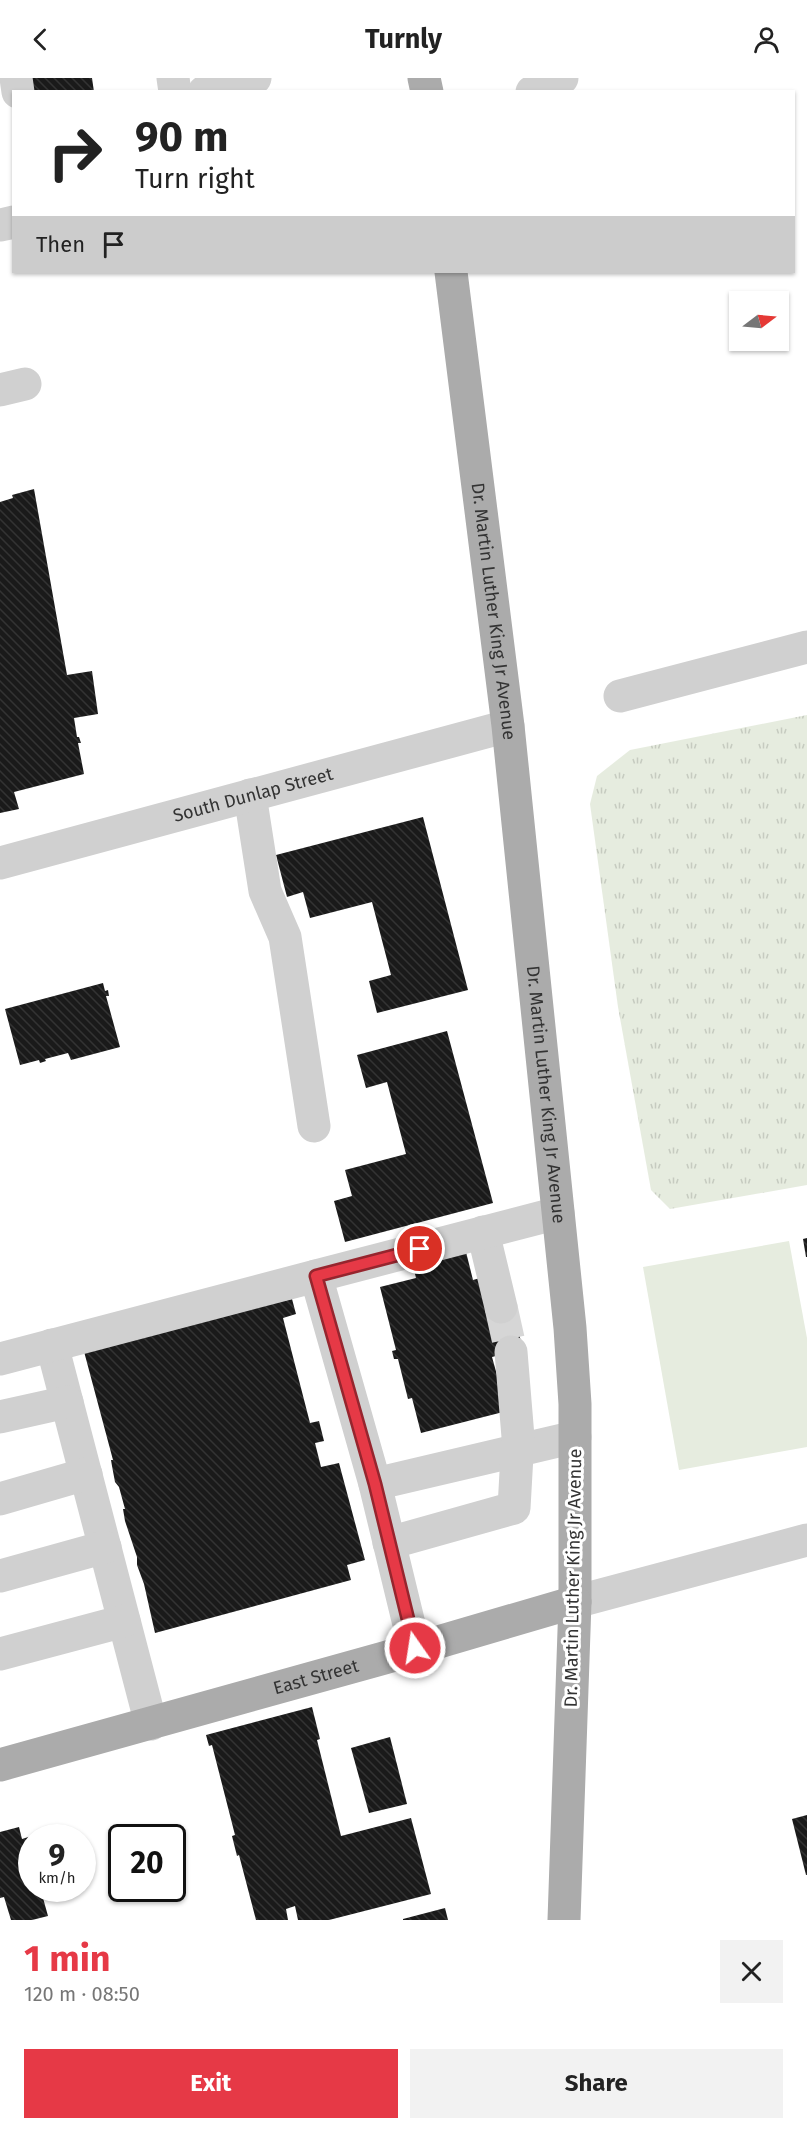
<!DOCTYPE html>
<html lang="en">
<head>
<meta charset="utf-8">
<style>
	body { margin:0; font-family:"Fira Sans",sans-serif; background:#f2f2f2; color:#222; height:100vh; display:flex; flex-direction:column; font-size:22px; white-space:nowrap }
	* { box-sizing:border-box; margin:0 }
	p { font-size:20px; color:#767676 }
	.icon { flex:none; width:33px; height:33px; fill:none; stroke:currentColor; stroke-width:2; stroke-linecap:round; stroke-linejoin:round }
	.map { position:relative; height:1842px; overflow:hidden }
	.details { display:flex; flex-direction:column; background:#fff; flex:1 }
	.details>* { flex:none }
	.hud { position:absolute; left:12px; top:12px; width:783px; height:183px; border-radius:0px; box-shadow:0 2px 4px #0004; background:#fff; color:#222; overflow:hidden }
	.needle { width:39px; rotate:74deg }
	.tools { position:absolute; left:729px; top:213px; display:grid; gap:12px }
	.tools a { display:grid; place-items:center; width:60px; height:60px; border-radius:0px; background:#fff; box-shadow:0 2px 4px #0004; font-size:30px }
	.speed { position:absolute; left:18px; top:1746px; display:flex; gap:12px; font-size:30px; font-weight:700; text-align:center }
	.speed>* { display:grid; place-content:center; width:78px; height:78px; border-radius:50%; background:#fff; box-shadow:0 2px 4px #0004; line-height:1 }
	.speed small { font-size:15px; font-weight:400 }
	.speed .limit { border:3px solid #111; border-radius:9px; background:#fff; color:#111 }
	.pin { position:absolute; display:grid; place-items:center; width:51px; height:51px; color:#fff; margin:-26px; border:3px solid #fff; border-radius:50%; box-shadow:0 2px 6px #0007 }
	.me { position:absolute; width:66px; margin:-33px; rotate:347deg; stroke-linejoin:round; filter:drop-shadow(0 0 4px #0008) }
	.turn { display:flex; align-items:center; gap:21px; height:126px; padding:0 24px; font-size:27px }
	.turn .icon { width:78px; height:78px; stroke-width:2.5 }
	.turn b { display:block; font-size:42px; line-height:51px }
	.then { display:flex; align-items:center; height:57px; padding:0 24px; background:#0003; gap:12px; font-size:22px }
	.round { display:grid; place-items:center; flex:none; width:63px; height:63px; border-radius:0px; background:#f2f2f2 }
	.headline { display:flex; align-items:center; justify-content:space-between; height:102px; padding:0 24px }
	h1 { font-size:36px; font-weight:700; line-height:45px; color:#e63946 }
	.button { display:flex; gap:12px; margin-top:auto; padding:12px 24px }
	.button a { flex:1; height:69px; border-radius:0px; background:#e63946; color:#fff; font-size:24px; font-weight:700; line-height:69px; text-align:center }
	.button a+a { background:#f2f2f2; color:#222 }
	header { display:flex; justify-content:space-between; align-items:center; height:78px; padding:0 24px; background:#fff; font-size:27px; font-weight:700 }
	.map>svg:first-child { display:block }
	.grass { fill:#e6ecdf }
	.park { fill:url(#park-tufts) }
	.building { fill:url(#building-back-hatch) }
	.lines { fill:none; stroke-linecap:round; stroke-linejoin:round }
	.minor-tunnel { stroke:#d6d6d6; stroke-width:33; stroke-dasharray:33 16; stroke-linecap:butt }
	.minor { stroke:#d0d0d0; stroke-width:33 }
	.major { stroke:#ababab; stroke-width:33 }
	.route-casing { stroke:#96252e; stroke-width:15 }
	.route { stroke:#e63946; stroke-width:10 }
	.labels { text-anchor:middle; stroke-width:6; stroke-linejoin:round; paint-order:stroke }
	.street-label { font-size:18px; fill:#333; stroke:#fff }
</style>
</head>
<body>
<header><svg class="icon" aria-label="back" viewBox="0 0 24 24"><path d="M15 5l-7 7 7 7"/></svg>Turnly<svg class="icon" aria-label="person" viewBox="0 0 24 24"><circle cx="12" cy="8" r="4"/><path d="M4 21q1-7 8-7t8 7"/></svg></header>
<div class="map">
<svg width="807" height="1842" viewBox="0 0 807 1842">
	<defs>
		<pattern id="park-tufts" width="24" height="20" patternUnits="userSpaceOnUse" patternTransform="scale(1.5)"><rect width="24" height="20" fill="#e6ecdf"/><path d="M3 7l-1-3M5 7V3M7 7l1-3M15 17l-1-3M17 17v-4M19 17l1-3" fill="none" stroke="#c6cbc0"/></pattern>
		<pattern id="building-back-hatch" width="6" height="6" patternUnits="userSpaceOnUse" patternTransform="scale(1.5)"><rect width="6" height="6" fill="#1a1a1a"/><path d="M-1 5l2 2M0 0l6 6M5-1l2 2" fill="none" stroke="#333"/></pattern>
	</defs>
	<rect width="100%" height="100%" fill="#fff"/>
	<polygon class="grass" points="789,1163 807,1260 807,1369 679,1392 643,1189"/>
	<polygon class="park" points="807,637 807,1107 670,1131 651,1112 618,929 590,726 597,698 630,672"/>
	<g class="building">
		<polygon points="29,0 92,0 94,14 31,14"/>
		<polygon points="34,411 67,597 92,593 98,636 74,640 77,659 79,659 81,665 78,665 84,696 14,714 19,731 0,735 0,424 13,420 12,417"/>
		<polygon points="423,739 468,912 377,935 369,903 391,897 372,824 310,840 303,814 287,819 276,777"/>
		<polygon points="103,905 105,913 108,912 109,918 106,918 120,969 71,982 68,975 45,981 46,983 40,985 39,982 20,987 5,931"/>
		<polygon points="447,953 493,1125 345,1164 334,1123 352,1118 345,1092 406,1076 387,1004 366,1010 357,977"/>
		<polygon points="807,1160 807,1179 806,1179 803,1161"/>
		<polygon points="466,1174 473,1202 480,1200 511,1226 523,1271 492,1279 507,1333 421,1355 412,1320 408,1321 398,1281 394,1281 392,1273 396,1272 380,1209 416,1200 413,1188"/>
		<polygon points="292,1221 296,1236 283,1240 310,1345 319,1343 324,1363 315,1365 321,1389 339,1385 365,1482 347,1487 351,1502 155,1555 144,1506 137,1487 137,1479 125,1443 123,1431 125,1431 119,1409 115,1404 112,1388 111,1382 113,1382 82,1266"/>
		<polygon points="312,1629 320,1661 317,1662 341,1758 411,1740 431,1816 329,1842 298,1842 295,1828 286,1831 288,1842 256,1842 239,1777 237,1778 232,1758 235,1757 212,1667 209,1668 206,1657"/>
		<polygon points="390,1659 407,1726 369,1735 351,1670"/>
		<polygon points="807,1737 807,1797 806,1797 792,1741"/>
		<polygon points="19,1749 22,1761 41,1755 42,1760 32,1760 32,1810 47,1810 49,1819 43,1820 48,1838 32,1842 11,1842 4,1819 0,1820 0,1754"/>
		<polygon points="445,1830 448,1842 403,1842 403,1841"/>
	</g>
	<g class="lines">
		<polyline class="minor-tunnel" points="501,1229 511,1274"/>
		<g class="minor">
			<polyline points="16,0 18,14"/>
			<polyline points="173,0 175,14"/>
			<polyline points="204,14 255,0"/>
			<polyline points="532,14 562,0"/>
			<polyline points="0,147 14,144"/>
			<polyline points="0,312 25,306"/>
			<polyline points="620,618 807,569"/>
			<polyline points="250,717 265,813 285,859 314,1048"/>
			<path id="s1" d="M0,785L508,648"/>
			<polyline points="483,1154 501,1229"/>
			<polyline points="316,1198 558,1135"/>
			<polyline points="52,1267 151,1646"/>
			<polyline points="0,1281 316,1198 375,1406 415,1571"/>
			<polyline points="0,1339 67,1324"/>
			<polyline points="375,1406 575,1359"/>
			<polyline points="0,1421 86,1396"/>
			<polyline points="389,1465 514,1430 518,1359 511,1274"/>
			<polyline points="0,1498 105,1469"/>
			<polyline points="575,1524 807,1462"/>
			<polyline points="0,1576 124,1543"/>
		</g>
		<g class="major">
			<polyline points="424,0 427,14"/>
			<path id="s2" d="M451,194L508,648L570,1250L575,1326V1524L564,1842"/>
			<path id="s3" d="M0,1687L384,1580L575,1524"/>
		</g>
	</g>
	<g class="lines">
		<g class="route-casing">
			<polyline id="route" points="415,1570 375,1406 316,1198 420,1171"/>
		</g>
		<use href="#route" class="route"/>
	</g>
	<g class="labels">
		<g class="street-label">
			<text dy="6" stroke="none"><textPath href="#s2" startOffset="342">Dr. Martin Luther King Jr Avenue</textPath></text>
			<text dy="6" stroke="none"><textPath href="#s1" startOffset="262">South Dunlap Street</textPath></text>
			<text dy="6" stroke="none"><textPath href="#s2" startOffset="828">Dr. Martin Luther King Jr Avenue</textPath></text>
			<text transform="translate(573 1500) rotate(-89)" y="6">Dr. Martin Luther King Jr Avenue</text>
			<text dy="6" stroke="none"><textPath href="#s3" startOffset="328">East Street</textPath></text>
		</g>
	</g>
</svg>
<div class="tools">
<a><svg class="needle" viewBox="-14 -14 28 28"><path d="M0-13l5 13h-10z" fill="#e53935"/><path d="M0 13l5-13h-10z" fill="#767676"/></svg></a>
</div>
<div class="speed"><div>9<small>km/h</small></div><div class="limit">20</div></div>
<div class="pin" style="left:420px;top:1171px;background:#d93025"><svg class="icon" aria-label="arrive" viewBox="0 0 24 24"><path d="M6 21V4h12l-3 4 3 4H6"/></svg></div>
<svg class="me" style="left:415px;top:1570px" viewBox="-20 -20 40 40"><circle r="17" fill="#e63946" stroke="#fff" stroke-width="3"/><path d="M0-11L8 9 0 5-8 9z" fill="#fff"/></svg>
<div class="hud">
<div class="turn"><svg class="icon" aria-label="right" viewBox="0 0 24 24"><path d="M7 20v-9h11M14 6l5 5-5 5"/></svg><div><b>90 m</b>Turn right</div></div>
<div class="then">Then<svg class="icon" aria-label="arrive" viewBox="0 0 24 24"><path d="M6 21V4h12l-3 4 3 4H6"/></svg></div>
</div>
</div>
<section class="details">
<div class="headline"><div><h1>1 min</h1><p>120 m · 08:50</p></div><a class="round"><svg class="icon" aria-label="close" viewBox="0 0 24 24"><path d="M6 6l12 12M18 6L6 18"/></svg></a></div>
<div class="button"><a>Exit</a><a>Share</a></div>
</section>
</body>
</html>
